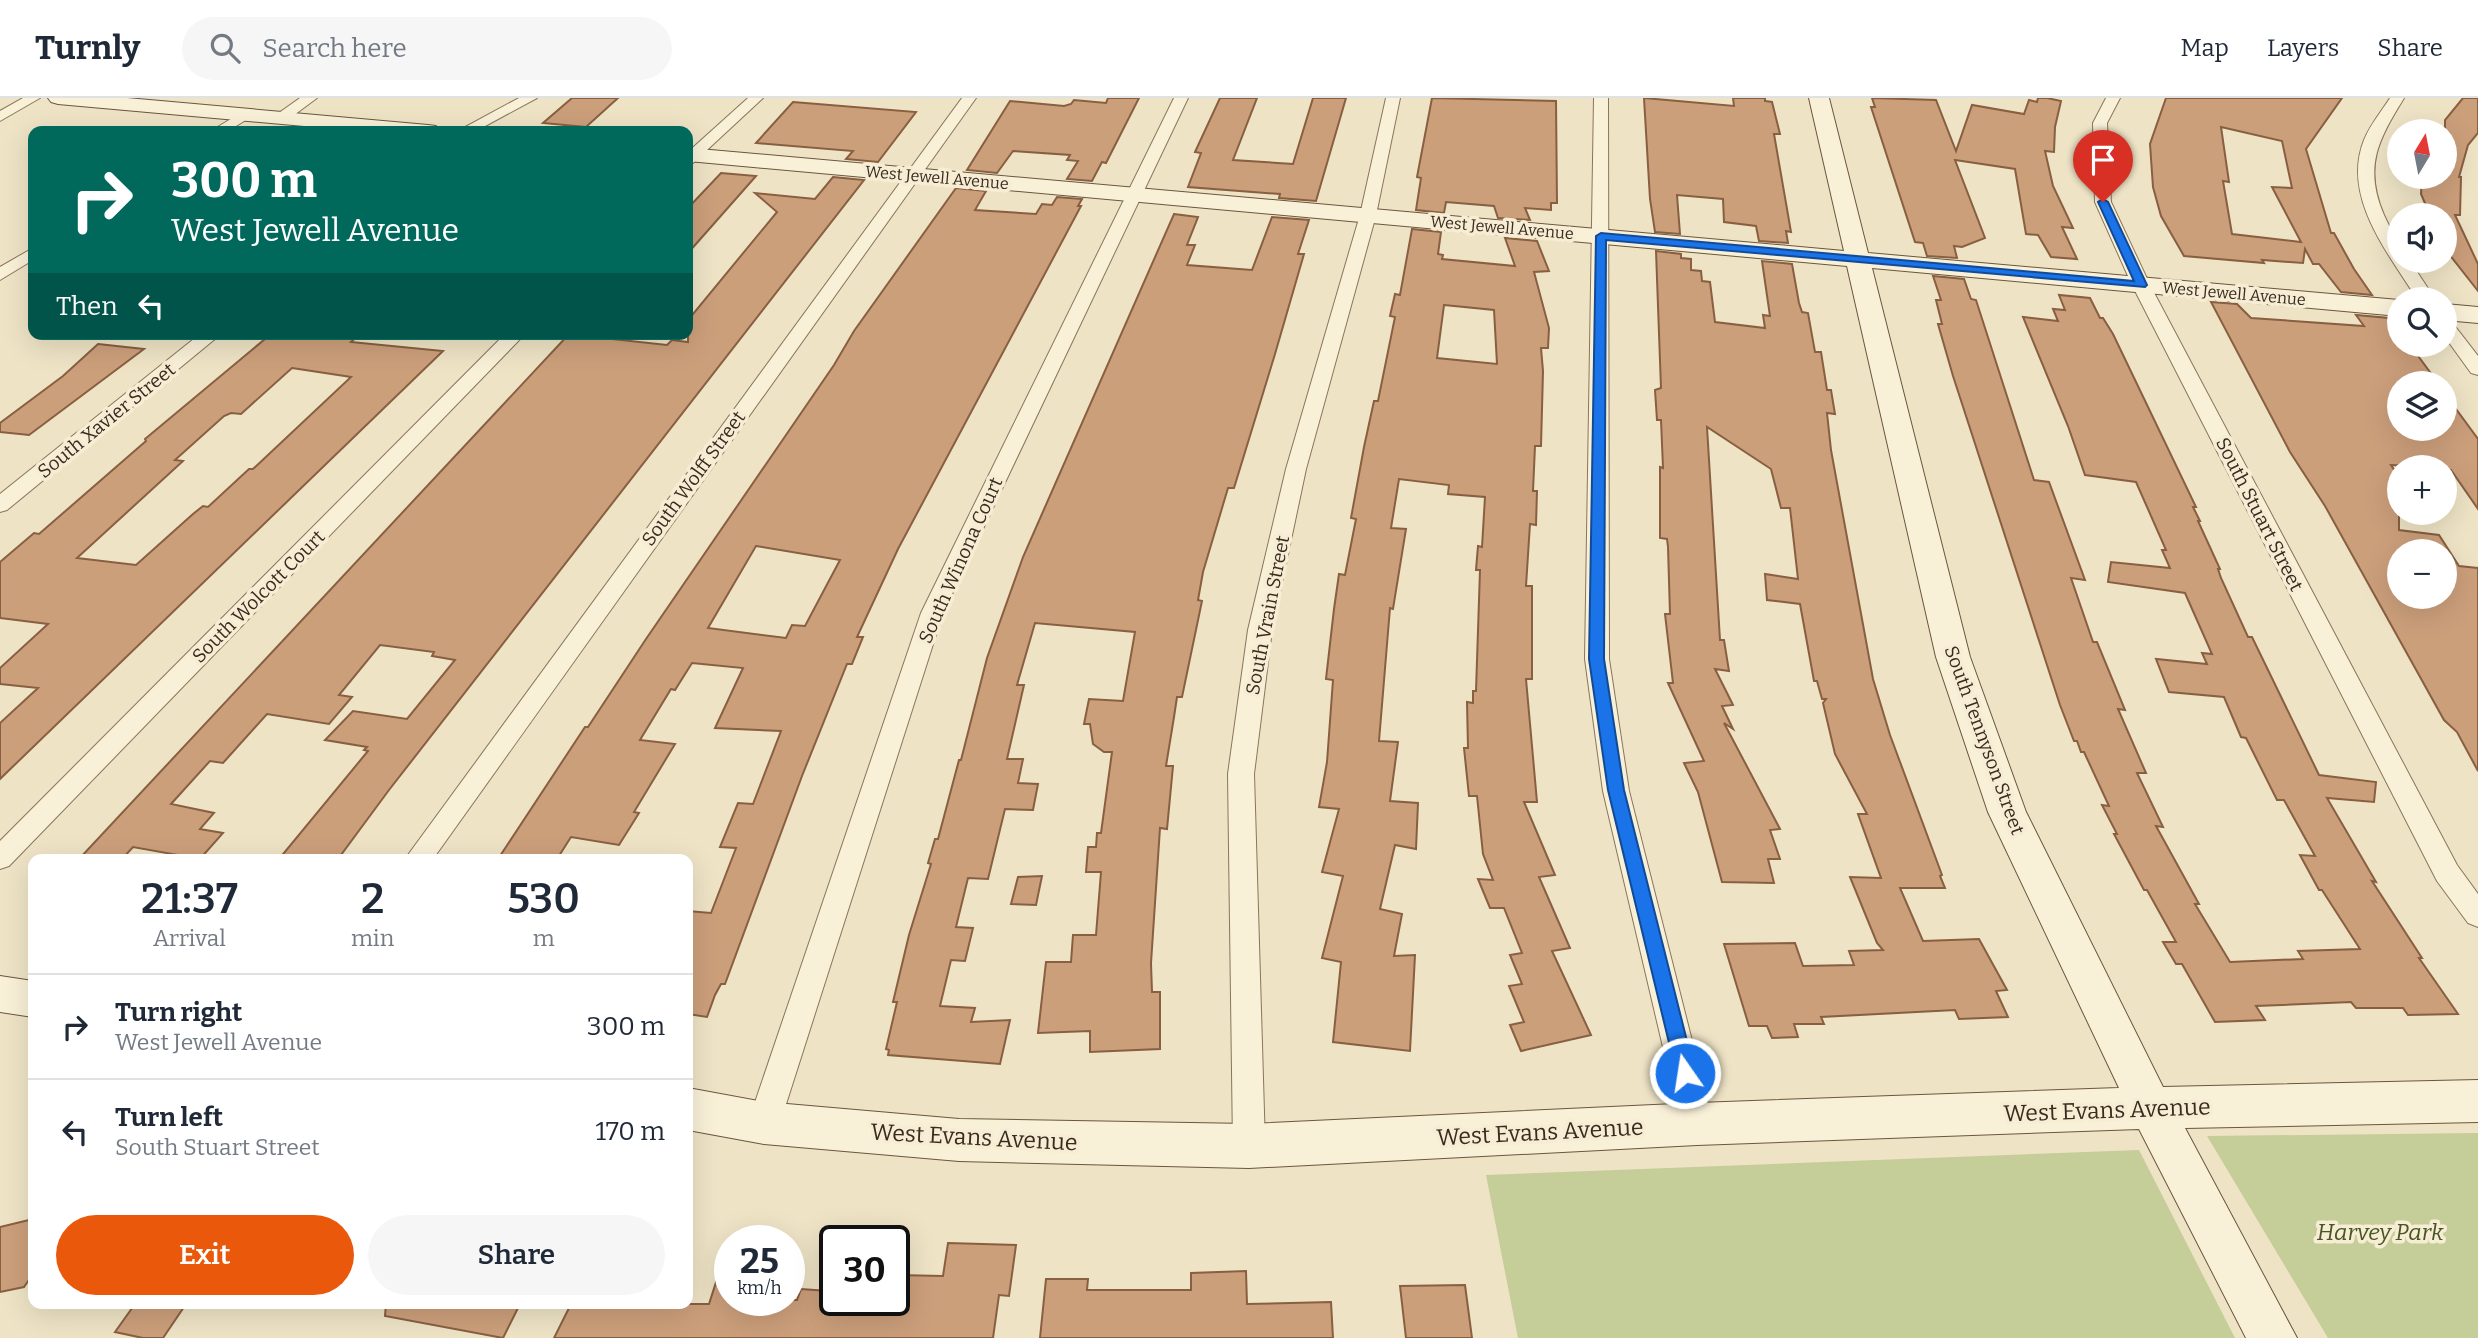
<!DOCTYPE html>
<html lang="en">
<head>
<meta charset="utf-8">
<style>
	body { margin:0; font-family:Bitter,serif; background:#f6f6f7; color:#1f2937; height:100vh; display:flex; flex-direction:column; font-size:26px; white-space:nowrap }
	* { box-sizing:border-box; margin:0 }
	p { font-size:23px; color:#747a83 }
	.icon { flex:none; width:38px; height:38px; fill:none; stroke:currentColor; stroke-width:2; stroke-linecap:round; stroke-linejoin:round }
	.map { position:relative; flex:1; overflow:hidden }
	.side { position:absolute; left:28px; top:756px; width:665px; height:455px; display:flex; flex-direction:column; background:#fff; border-radius:14px; box-shadow:0 7px 28px #0002 }
	.side>* { flex:none }
	.hud { position:absolute; left:28px; top:28px; width:665px; height:214px; border-radius:14px; box-shadow:0 7px 28px #0002; background:#00695c; color:#fff; overflow:hidden }
	.needle { width:46px; rotate:10deg }
	.controls { position:absolute; left:2387px; top:21px; display:grid; gap:14px }
	.controls a { display:grid; place-items:center; width:70px; height:70px; border-radius:50%; background:#fff; box-shadow:0 7px 28px #0002; font-size:35px }
	.speed { position:absolute; left:714px; top:1127px; display:flex; gap:14px; font-size:35px; font-weight:700; text-align:center }
	.speed>* { display:grid; place-content:center; width:91px; height:91px; border-radius:50%; background:#fff; box-shadow:0 7px 28px #0002; line-height:1 }
	.speed small { font-size:18px; font-weight:400 }
	.speed .limit { border:4px solid #111; border-radius:10px; background:#fff; color:#111 }
	.pin { position:absolute; display:grid; place-items:center; width:60px; height:60px; color:#fff; margin:-72px -30px; border-radius:50% 50% 50% 0; rotate:-45deg; box-shadow:0 0 7px #0007 }
	.pin .icon { rotate:45deg }
	.me { position:absolute; width:77px; margin:-38px; rotate:347deg; stroke-linejoin:round; filter:drop-shadow(0 0 5px #0008) }
	.turn { display:flex; align-items:center; gap:24px; height:147px; padding:0 28px; font-size:32px }
	.turn .icon { width:91px; height:91px; stroke-width:2.5 }
	.turn b { display:block; font-size:49px; line-height:60px }
	.then { display:flex; align-items:center; height:66px; padding:0 28px; background:#0003; gap:14px; font-size:26px }
	.eta { display:flex; justify-content:space-evenly; align-items:center; height:119px; text-align:center }
	.eta b { font-size:42px; font-weight:600; line-height:49px }
	.action { display:flex; gap:14px; margin-top:auto; padding:14px 28px }
	.action a { flex:1; height:80px; border-radius:42px; background:#ea580c; color:#fff; font-size:28px; font-weight:600; line-height:80px; text-align:center }
	.action a+a { background:#f6f6f7; color:#1f2937 }
	ul { padding:0; list-style:none }
	li { display:flex; align-items:center; gap:21px; height:105px; padding:0 28px; border-top:2px solid #e0e1e3 }
	li div { flex:1 }
	li b { display:block; font-size:26px }
	li em { font-style:normal }
	header { display:flex; align-items:center; gap:42px; box-sizing:border-box; height:98px; padding:0 35px; background:#fff; border-bottom:2px solid #e0e1e3 }
	header strong { font-size:33px }
	nav { display:flex; gap:38px; margin-inline-start:auto; font-size:24px }
	.search { width:490px; height:63px; background:#f6f6f7; display:flex; align-items:center; gap:18px; box-sizing:border-box; padding:0 24px; border-radius:38px; color:#747a83; font-size:26px }
	.map>svg:first-child { display:block }
	.green { fill:#c5cd98 }
	.building { fill:#cc9f7b; stroke:#885f41; stroke-width:2; fill-rule:evenodd }
	.lines { fill:none; stroke-linecap:round; stroke-linejoin:round }
	.street-casing { stroke:#89755b; stroke-width:2 }
	.secondary-casing { stroke:#6b563e; stroke-width:2 }
	.street { fill:#f9f0d8; fill-rule:evenodd }
	.secondary { fill:#f9f0d8; fill-rule:evenodd }
	.route { fill:#1a73e8; stroke:#114b97; stroke-width:2 }
	.labels { text-anchor:middle; stroke-width:7; stroke-linejoin:round; paint-order:stroke }
	.far-street-label { font-size:16px; fill:#392c1f; stroke:#f6edd4 }
	.street-label { font-size:19px; fill:#392c1f; stroke:#f6edd4 }
	.near-street-label { font-size:23px; fill:#392c1f; stroke:#f6edd4 }
	.near-park-label { font-size:23px; font-style:italic; fill:#485625; stroke:#f6edd4 }
</style>
</head>
<body>
<header>
<strong>Turnly</strong>
<div class="search"><svg class="icon" aria-label="search" viewBox="0 0 24 24"><circle cx="10" cy="10" r="6"/><path d="M15 15l6 6"/></svg>Search here</div>
<nav><a>Map</a><a>Layers</a><a>Share</a></nav>
</header>
<div class="map">
<svg width="2478" height="1240" viewBox="0 0 2478 1240">
	<rect width="100%" height="100%" fill="#eee3c5"/>
	<g class="green">
		<polygon points="2478,1035 2478,1240 2328,1240 2207,1038"/>
		<polygon points="2139,1052 2235,1240 1518,1240 1486,1077"/>
	</g>
	<g class="building">
		<polygon points="572,0 618,0 586,29 543,25"/>
		<polygon points="1108,0 1139,0 1106,65 1102,64 1092,83 1067,81 1078,63 1067,62 1070,57 1013,53 997,75 967,72 1010,3 1064,8 1071,6 1074,2 1106,5"/>
		<polygon points="1220,0 1257,0 1233,62 1293,66 1313,0 1346,0 1316,103 1279,100 1280,96 1188,89 1201,55 1195,54"/>
		<polygon points="1432,0 1556,3 1557,105 1551,105 1551,112 1525,110 1530,122 1498,120 1494,108 1446,104 1444,115 1416,112 1421,80 1417,79"/>
		<polygon points="1644,0 1734,8 1733,0 1765,0 1765,3 1772,4 1780,36 1774,36 1791,134 1786,133 1788,145 1759,143 1756,128 1724,124 1723,101 1677,97 1680,136 1655,134 1650,101"/>
		<polygon points="1872,0 1936,2 1956,53 1972,7 2024,16 2029,2 2037,4 2038,0 2047,0 2061,3 2055,29 2054,54 2045,53 2053,88 2073,130 2062,129 2077,161 2051,159 2038,137 2026,136 2015,71 1955,62 1985,140 1962,149 1954,148 1957,160 1927,158 1923,145 1915,144 1871,9 1875,9"/>
		<path d="M2166,0H2342L2306,51L2331,135H2334L2354,171L2372,197L2341,194L2319,166H2313L2305,151L2303,165L2262,162L2264,165L2184,158L2161,118L2153,89L2150,46ZM2221,29L2282,43L2292,90L2272,89L2301,144L2232,136L2223,83L2229,84Z"/>
		<polygon points="2463,0 2478,0 2478,35 2468,47 2459,79 2461,79 2460,117 2455,117 2478,166 2478,193 2445,151 2445,117 2430,117 2421,96 2422,79 2445,79 2445,22"/>
		<polygon points="793,4 916,14 878,64 846,61 853,53 756,45"/>
		<polygon points="721,75 756,78 688,155 688,110"/>
		<polygon points="833,79 864,82 389,692 338,761 279,761 368,653 364,652 367,649 325,642 353,613 407,621 455,562 432,558 434,554 380,547 339,597 352,599 329,626 267,616 223,665 210,663 171,706 214,715 200,731 223,735 200,761 133,749 122,761 79,761 569,236 617,236 612,241 667,247 672,242 688,244 688,222 777,114 755,95 815,101"/>
		<path d="M956,90L986,93L975,112L1036,116L1042,106L1052,107L1057,99L1082,101L1078,108H1081L898,451L857,539H863L852,566H847L802,678L725,886H721L715,897L707,919L688,916V813L711,815L736,750L720,749L738,705L753,706L781,633L715,630L743,570L692,565L675,592L671,591L640,642L675,646L634,714L639,715L619,747L571,739L557,761H498L585,629H588L646,541L834,267L854,233ZM756,448L840,462L805,528L792,527L786,540L708,530Z"/>
		<polygon points="1174,116 1198,119 1187,147 1195,147 1187,167 1252,172 1272,119 1309,122 1298,156 1304,156 1275,256 1234,390 1228,390 1203,474 1198,502 1202,503 1182,599 1177,599 1174,619 1166,668 1173,668 1167,731 1160,730 1151,865 1152,894 1160,894 1160,951 1090,954 1090,933 1038,935 1046,864 1071,864 1073,837 1096,837 1101,774 1086,774 1088,749 1096,749 1097,735 1101,735 1112,654 1104,654 1093,646 1090,626 1084,626 1089,601 1123,603 1135,534 1035,525 1017,587 1024,587 1007,661 1023,661 1018,685 1038,686 1033,712 1005,711 988,781 968,780 956,829 973,830 965,863 951,862 940,908 975,910 971,924 1010,922 1000,966 888,957 889,952 886,951 897,904 893,904 909,837 931,766 928,765 935,741 938,741 959,662 961,662 987,560 1023,459"/>
		<path d="M1412,131L1441,134L1438,156L1443,157L1442,161L1515,168L1505,140L1537,143L1549,173L1534,174L1549,230L1548,250H1541L1543,273L1541,348H1535L1533,393H1537L1536,427L1530,426L1526,488H1532V581H1526L1537,704H1524L1555,777L1539,779L1570,850L1552,853L1591,937L1521,953L1510,927L1524,924L1509,888L1522,886L1510,857L1522,855L1504,810H1490L1478,781L1493,782L1483,756L1477,698H1469L1464,650H1468L1467,604L1473,605V593H1476L1480,472H1476L1478,448L1482,449L1485,399L1448,396L1449,387L1399,381L1391,430L1406,431L1393,511L1390,510L1379,643L1398,644L1390,703L1418,705L1416,751L1395,747L1380,811L1402,816L1394,858L1415,857L1410,953L1333,944L1341,864L1322,860L1343,778L1322,774L1339,711L1319,709L1327,664L1333,582L1326,581L1334,511L1339,476L1345,477L1356,421L1351,420L1364,349L1374,303H1378L1395,219L1390,218L1395,196L1400,197ZM1444,207L1494,212L1497,266L1437,260Z"/>
		<polygon points="1656,153 1681,156 1681,160 1691,161 1691,172 1701,173 1702,183 1710,184 1715,224 1765,230 1763,217 1770,218 1762,163 1792,166 1799,205 1802,214 1808,215 1815,254 1821,254 1827,292 1831,292 1835,316 1827,315 1831,352 1873,581 1890,637 1942,777 1940,778 1945,790 1900,790 1923,843 1979,841 2007,892 1996,893 2008,919 1959,921 1955,912 1821,919 1824,926 1794,926 1798,939 1772,940 1767,928 1749,928 1724,846 1795,845 1803,868 1854,867 1849,853 1883,852 1877,845 1850,779 1881,780 1858,716 1867,716 1835,656 1823,605 1826,601 1822,601 1817,583 1814,583 1800,506 1767,502 1765,476 1798,481 1790,410 1781,410 1771,371 1707,329 1720,542 1724,542 1729,573 1715,571 1733,607 1722,608 1733,631 1724,625 1780,731 1770,732 1780,761 1768,761 1774,785 1722,784 1698,694 1684,665 1704,663 1668,585 1673,585 1665,516 1670,516 1668,449 1667,441 1660,440 1660,369 1663,370 1661,322 1657,322 1655,292 1661,290"/>
		<polygon points="1933,178 1964,181 1971,201 1976,202 2034,382 2049,384 2085,482 2071,480 2093,544 2097,544 2125,612 2118,611 2146,675 2137,675 2163,729 2156,728 2199,806 2195,806 2230,864 2303,861 2298,853 2360,851 2322,792 2319,792 2300,757 2315,758 2284,702 2277,702 2246,640 2241,639 2224,599 2169,594 2156,561 2207,566 2202,555 2212,556 2185,495 2108,484 2111,464 2170,470 2162,452 2166,452 2136,384 2085,377 2068,328 2023,219 2058,223 2053,211 2065,212 2059,197 2090,200 2100,220 2103,220 2113,236 2196,409 2193,409 2200,423 2198,423 2220,471 2218,471 2221,480 2248,539 2252,539 2319,677 2376,684 2374,704 2327,700 2376,784 2372,783 2422,860 2419,860 2458,916 2408,917 2403,910 2356,910 2351,904 2256,908 2265,922 2215,924 2182,866 2176,866 2163,844 2176,844 2147,792 2144,792 2114,736 2117,736 2102,707 2109,708 2084,654 2081,654 2077,643 2074,643 2060,607 1953,278 1938,226 1942,226 1936,202 1941,202"/>
		<path d="M2211,204L2237,206L2251,220L2364,228L2356,217L2389,220L2399,233V247H2410L2438,285H2399V331H2445V296L2478,341V411L2451,372H2445V369L2391,367L2399,379V432L2439,437L2459,468L2478,470V673L2457,634L2444,622L2325,408L2290,354ZM2399,453H2445V499H2399Z"/>
		<path d="M271,236H360L351,244L443,253L0,681V625L38,590L0,586V570L48,526L0,520V464L34,435L39,436L146,343L145,341ZM292,270L351,279L253,371H249L208,409L203,408L193,416L136,467L77,460L183,363L175,362L224,318L231,315L241,316Z"/>
		<polygon points="98,246 144,251 29,337 0,334 0,325 63,278"/>
		<polygon points="1042,778 1036,807 1011,806 1018,779"/>
		<polygon points="33,1121 33,1176 24,1189 0,1194 0,1129"/>
		<polygon points="948,1145 1016,1147 1009,1198 999,1197 993,1240 554,1240 571,1206 709,1206 725,1156 730,1156 730,1202 797,1202 801,1191 828,1193 825,1202 892,1205 897,1177 943,1178"/>
		<polygon points="1246,1173 1247,1206 1331,1204 1333,1240 1040,1240 1046,1181 1088,1181 1087,1192 1191,1192 1191,1175"/>
		<polygon points="1465,1187 1472,1240 1406,1240 1400,1188"/>
		<polygon points="135,1206 186,1206 163,1240 143,1240 115,1234"/>
		<polygon points="386,1206 520,1206 503,1240 385,1218"/>
	</g>
	<g class="lines">
		<g class="street-casing">
			<g id="street">
				<polygon points="23,0 40,0 0,23 0,13"/>
				<polygon points="300,0 317,0 286,23 276,23 274,20 276,17"/>
				<polygon points="519,0 537,0 476,33 458,33"/>
				<polygon points="748,0 763,0 693,65 688,67 688,54"/>
				<polygon points="962,0 976,0 433,761 405,761"/>
				<polygon points="1174,0 1188,0 943,515 780,1025 775,1035 764,1040 753,1035 748,1025 921,515"/>
				<polygon points="1386,0 1400,0 1376,117 1306,371 1272,532 1254,676 1265,1048 1260,1059 1249,1063 1238,1059 1233,1048 1228,676 1248,532 1286,371 1360,117"/>
				<polygon points="1594,0 1608,0 1609,561 1629,693 1713,1026 1708,1036 1697,1041 1686,1036 1681,1026 1603,693 1585,561"/>
				<polygon points="2106,0 2120,0 2107,25 2111,104 2150,187 2457,767 2478,796 2478,829 2468,825 2437,783 2132,187 2095,104 2093,25"/>
				<path d="M2390,0H2404C2379,41 2363,68 2384,117C2392,135 2399,142 2399,163H2410L2435,201H2417C2389,156 2341,99 2364,42C2370,27 2381,14 2390,0Z"/>
				<polygon points="244,13 251,17 249,20 228,33 211,33"/>
				<polygon points="33,150 33,162 0,182 0,169"/>
				<polygon points="2445,222 2451,223 2478,258 2478,277 2471,275 2445,239"/>
				<polygon points="200,236 221,236 7,412 0,414 0,396"/>
				<polygon points="505,236 525,236 9,768 0,771 0,743"/>
			</g>
		</g>
		<g class="secondary-casing">
			<g id="secondary">
				<polygon points="48,0 127,0 428,27 436,28 439,33 360,33 58,6 51,4"/>
				<polygon points="1809,0 1829,0 1868,155 2399,202 2399,218 1872,170 1970,559 2026,714 2163,989 2478,982 2478,1024 2185,1030 2297,1240 2246,1240 2139,1031 1697,1047 1249,1070 959,1063 764,1046 688,1032 688,990 764,1004 959,1021 1249,1026 1697,1005 2119,990 1988,714 1936,559 1847,168 688,63 688,50 1844,153"/>
				<polygon points="2445,206 2478,209 2478,225 2445,222"/>
				<polygon points="0,878 33,883 33,919 0,914"/>
			</g>
		</g>
		<use href="#street" class="street"/>
		<use href="#secondary" class="secondary"/>
	</g>
	<polygon class="route" points="2103,101 2108,104 2147,187 2145,189 1606,142 1604,561 1624,692 1695,975 1692,982 1685,984 1678,982 1608,692 1589,561 1596,138 1601,135 2134,183 2098,104"/>
	<g class="labels">
		<g class="far-street-label">
			<text transform="translate(937 79) rotate(5)" y="6">West Jewell Avenue</text>
			<text transform="translate(1502 129) rotate(5)" y="6">West Jewell Avenue</text>
			<text transform="translate(2234 195) rotate(5)" y="6">West Jewell Avenue</text>
		</g>
		<g class="street-label">
			<text transform="translate(106 322) rotate(-39)" y="7">South Xavier Street</text>
			<text transform="translate(693 380) rotate(-54)" y="7">South Wolff Street</text>
			<text transform="translate(2260 416) rotate(63)" y="7">South Stuart Street</text>
			<text transform="translate(960 462) rotate(-66)" y="7">South Winona Court</text>
			<text transform="translate(258 498) rotate(-45)" y="7">South Wolcott Court</text>
			<text transform="translate(1267 517) rotate(-79)" y="7">South Vrain Street</text>
			<text transform="translate(1985 642) rotate(70)" y="7">South Tennyson Street</text>
		</g>
		<g class="near-street-label">
			<text transform="translate(2107 1012) rotate(-2)" y="8">West Evans Avenue</text>
			<text transform="translate(1540 1034) rotate(-3)" y="8">West Evans Avenue</text>
			<text transform="translate(974 1039) rotate(3)" y="8">West Evans Avenue</text>
		</g>
		<g class="near-park-label">
			<text x="2380" y="1142">Harvey Park</text>
		</g>
	</g>
</svg>
<div class="controls">
<a><svg class="needle" viewBox="-14 -14 28 28"><path d="M0-13l5 13h-10z" fill="#e53935"/><path d="M0 13l5-13h-10z" fill="#747a83"/></svg></a>
<a><svg class="icon" aria-label="sound" viewBox="0 0 24 24"><path d="M4 9h4l5-4v14l-5-4H4zM17 9q2 3 0 6"/></svg></a>
<a><svg class="icon" aria-label="search" viewBox="0 0 24 24"><circle cx="10" cy="10" r="6"/><path d="M15 15l6 6"/></svg></a>
<a><svg class="icon" aria-label="layers" viewBox="0 0 24 24"><path d="M12 4l9 5-9 5-9-5zM3 14l9 5 9-5"/></svg></a>
<a>+</a>
<a>−</a>
</div>
<div class="speed"><div>25<small>km/h</small></div><div class="limit">30</div></div>
<div class="pin" style="left:2103px;top:104px;background:#d93025"><svg class="icon" aria-label="arrive" viewBox="0 0 24 24"><path d="M6 21V4h12l-3 4 3 4H6"/></svg></div>
<svg class="me" style="left:1685px;top:975px" viewBox="-20 -20 40 40"><circle r="17" fill="#1a73e8" stroke="#fff" stroke-width="3"/><path d="M0-11L8 9 0 5-8 9z" fill="#fff"/></svg>
<div class="hud">
<div class="turn"><svg class="icon" aria-label="right" viewBox="0 0 24 24"><path d="M7 20v-9h11M14 6l5 5-5 5"/></svg><div><b>300 m</b>West Jewell Avenue</div></div>
<div class="then">Then<svg class="icon" aria-label="left" viewBox="0 0 24 24"><path d="M17 20v-9H6M10 6l-5 5 5 5"/></svg></div>
</div>
<section class="side">
<div class="eta">
<div><b>21:37</b><p>Arrival</p></div>
<div><b>2</b><p>min</p></div>
<div><b>530</b><p>m</p></div>
</div>
<ul>
<li><svg class="icon" aria-label="right" viewBox="0 0 24 24"><path d="M7 20v-9h11M14 6l5 5-5 5"/></svg><div><b>Turn right</b><p>West Jewell Avenue</p></div><em>300 m</em></li>
<li><svg class="icon" aria-label="left" viewBox="0 0 24 24"><path d="M17 20v-9H6M10 6l-5 5 5 5"/></svg><div><b>Turn left</b><p>South Stuart Street</p></div><em>170 m</em></li>
</ul>
<div class="action"><a>Exit</a><a>Share</a></div>
</section>
</div>
</body>
</html>
